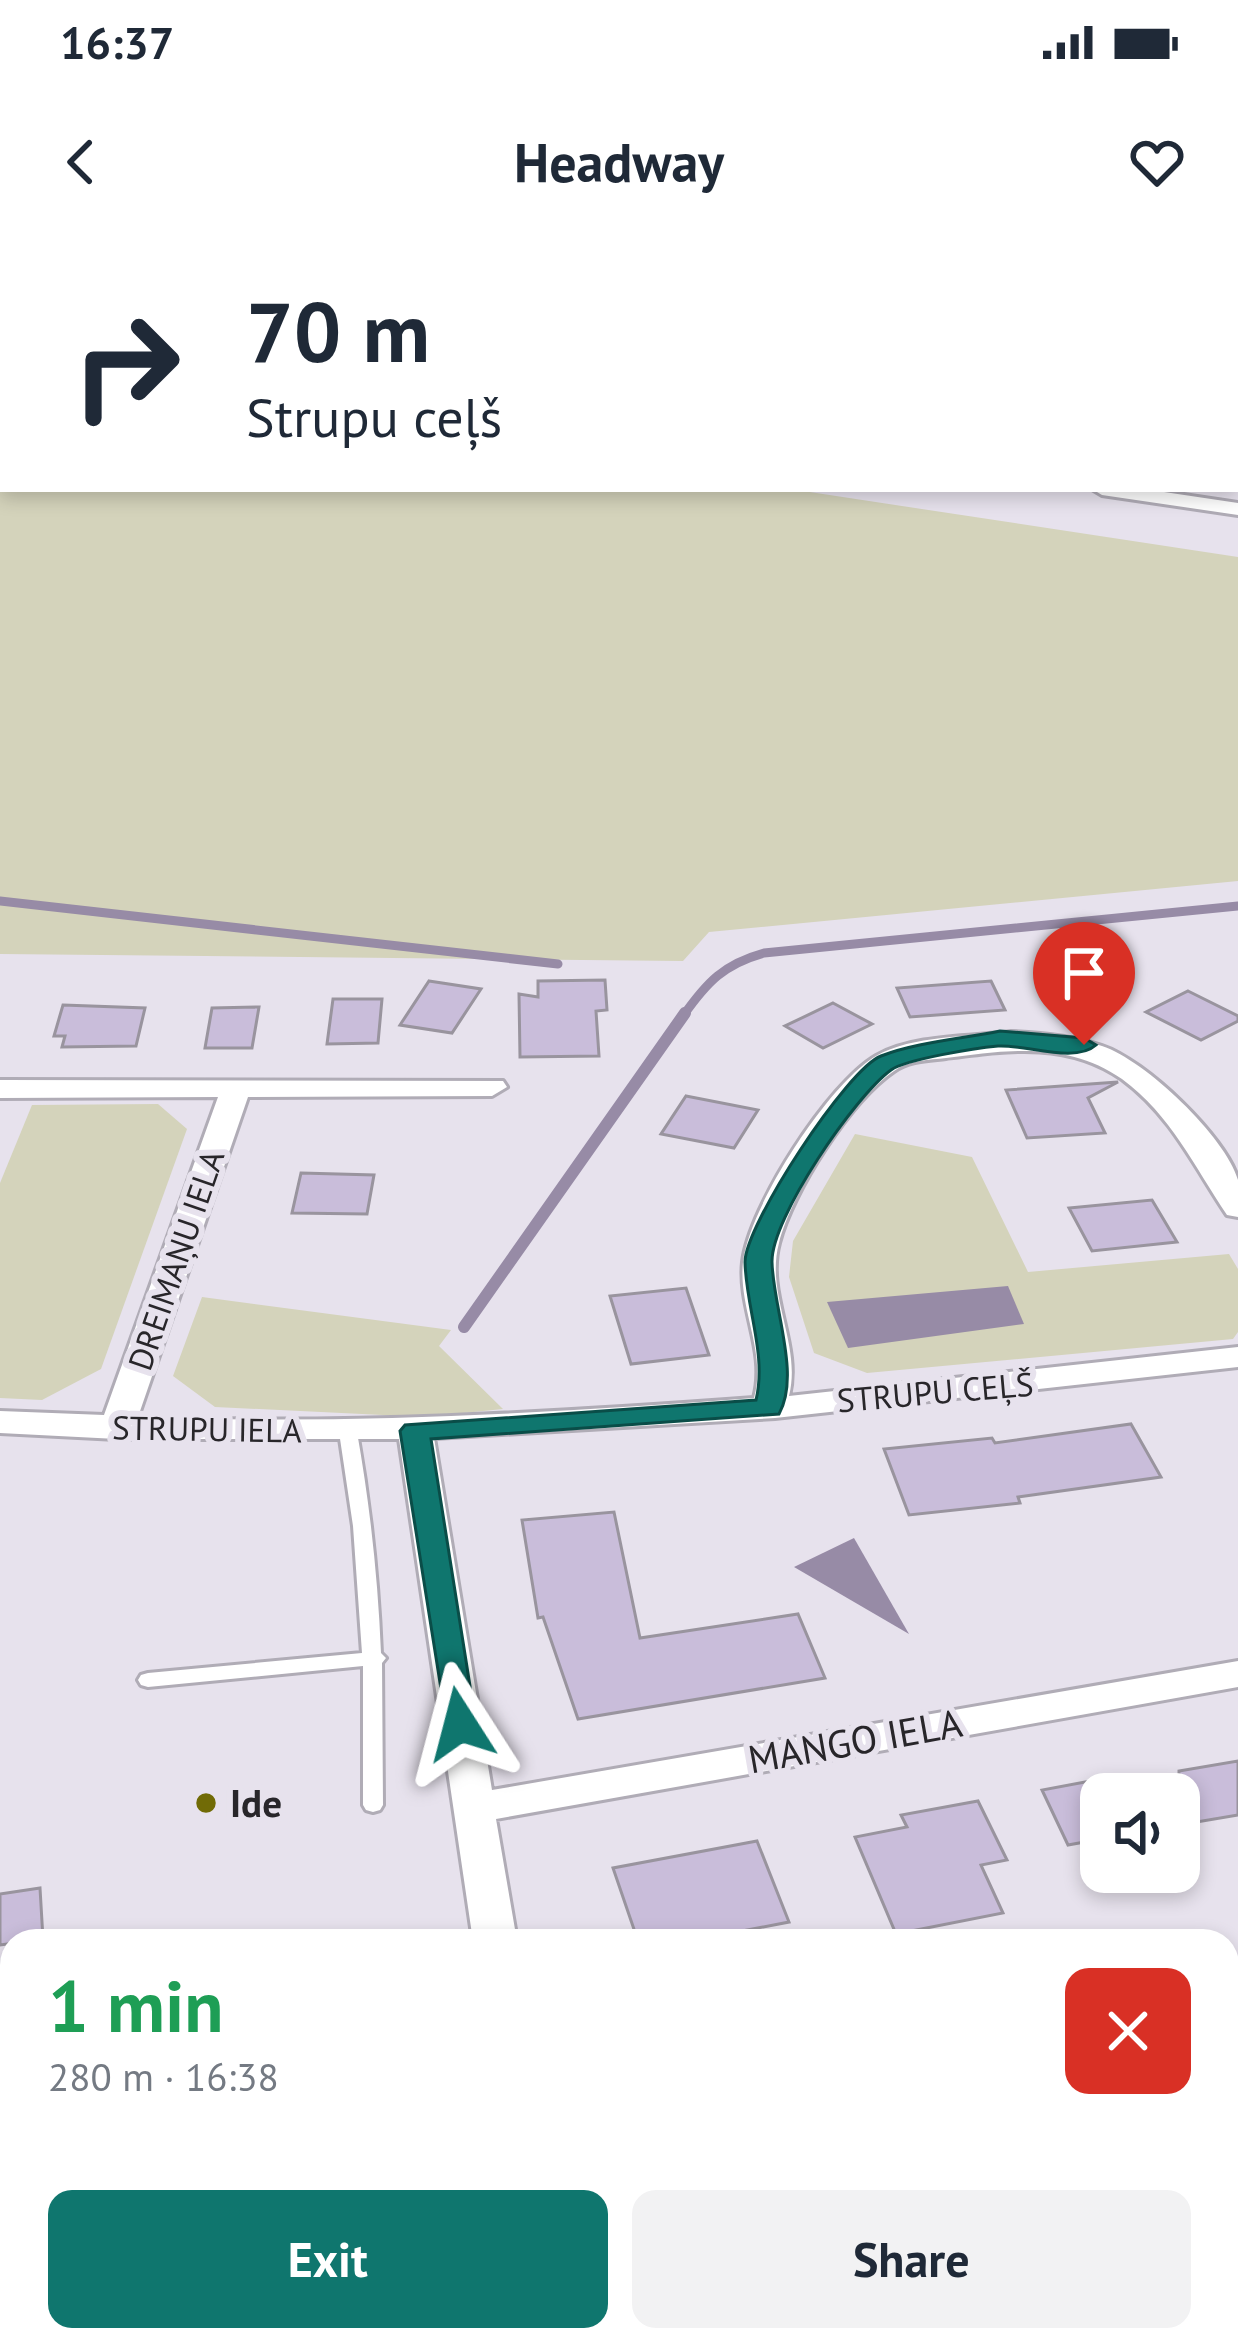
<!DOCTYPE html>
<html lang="en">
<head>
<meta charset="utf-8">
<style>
	body { margin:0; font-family:"PT Sans",sans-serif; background:#f2f2f3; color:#1f2937; height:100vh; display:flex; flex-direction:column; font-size:45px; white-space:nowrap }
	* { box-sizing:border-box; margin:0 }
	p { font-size:39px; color:#747a83 }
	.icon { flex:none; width:66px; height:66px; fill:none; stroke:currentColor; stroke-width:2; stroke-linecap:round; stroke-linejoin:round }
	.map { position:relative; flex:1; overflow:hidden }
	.sheet { position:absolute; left:0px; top:1689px; width:1239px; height:423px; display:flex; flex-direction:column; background:#fff; border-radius:36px 36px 0 0; box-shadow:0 6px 18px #0003 }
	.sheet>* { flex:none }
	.guide { position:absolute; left:0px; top:0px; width:1239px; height:252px; box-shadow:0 6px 18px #0003; background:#fff; color:#1f2937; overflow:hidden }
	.controls { position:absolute; left:1080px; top:1533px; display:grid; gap:24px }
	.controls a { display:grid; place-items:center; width:120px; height:120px; border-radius:24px; background:#fff; box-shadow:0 6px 18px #0003; font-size:60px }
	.pin { position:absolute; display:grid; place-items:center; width:102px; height:102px; color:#fff; margin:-123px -51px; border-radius:50% 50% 50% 0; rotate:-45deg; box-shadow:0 0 12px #0007 }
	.pin .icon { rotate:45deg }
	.me { position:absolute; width:132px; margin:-66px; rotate:351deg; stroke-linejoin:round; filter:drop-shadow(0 0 9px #0008) }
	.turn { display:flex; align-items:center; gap:42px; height:252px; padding:0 48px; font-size:54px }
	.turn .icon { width:156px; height:156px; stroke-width:2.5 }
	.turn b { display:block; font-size:84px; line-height:102px }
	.round { display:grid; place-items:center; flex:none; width:126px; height:126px; border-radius:24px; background:#f2f2f3 }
	.overview { display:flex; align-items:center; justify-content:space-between; height:204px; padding:0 48px }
	h1 { font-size:72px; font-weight:700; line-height:90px; color:#1e9e55 }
	.primary-button { display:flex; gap:24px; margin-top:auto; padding:24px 48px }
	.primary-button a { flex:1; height:138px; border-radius:24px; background:#0f766e; color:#fff; font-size:48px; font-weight:700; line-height:138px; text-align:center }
	.primary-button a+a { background:#f2f2f3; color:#1f2937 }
	.status { display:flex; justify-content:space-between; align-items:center; height:84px; padding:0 60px; background:#fff; direction:ltr }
	.status svg { height:33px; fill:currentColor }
	header { display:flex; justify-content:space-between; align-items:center; height:156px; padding:0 48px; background:#fff; font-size:54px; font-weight:700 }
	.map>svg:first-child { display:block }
	.green { fill:#d4d3bb }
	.water { fill:#978ba6 }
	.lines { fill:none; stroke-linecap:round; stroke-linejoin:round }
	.stream-far1 { stroke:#978ba6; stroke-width:9 }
	.stream { stroke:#978ba6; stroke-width:12 }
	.building { fill:#c9bdda; stroke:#99949e; stroke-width:3 }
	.service-casing { stroke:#b0acb6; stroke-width:6 }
	.minor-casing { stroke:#b0acb6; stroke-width:6 }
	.tertiary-casing { stroke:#b0acb6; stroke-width:6 }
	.path { stroke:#9d99a1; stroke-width:4.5; stroke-dasharray:8 3; stroke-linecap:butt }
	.service { fill:#fff; fill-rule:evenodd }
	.minor { fill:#fff; fill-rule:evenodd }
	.tertiary { fill:#fff; fill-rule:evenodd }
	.route { fill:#0f766e; stroke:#0a4d48; stroke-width:3 }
	.poi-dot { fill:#716b06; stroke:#e7e2ed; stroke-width:4.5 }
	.labels { text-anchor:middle; stroke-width:12; stroke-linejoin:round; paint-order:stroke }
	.street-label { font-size:33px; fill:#28262a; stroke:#e7e2ed }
	.near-street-label { font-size:39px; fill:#28262a; stroke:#e7e2ed }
	.near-poi-label { font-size:39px; font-weight:bold; fill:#28262a; stroke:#e7e2ed; text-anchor:start }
</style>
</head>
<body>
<div class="status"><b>16:37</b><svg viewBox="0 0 49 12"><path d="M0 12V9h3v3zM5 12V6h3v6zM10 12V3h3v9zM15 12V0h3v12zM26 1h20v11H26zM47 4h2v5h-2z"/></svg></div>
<header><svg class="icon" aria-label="back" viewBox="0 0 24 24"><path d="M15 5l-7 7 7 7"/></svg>Headway<svg class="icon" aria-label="heart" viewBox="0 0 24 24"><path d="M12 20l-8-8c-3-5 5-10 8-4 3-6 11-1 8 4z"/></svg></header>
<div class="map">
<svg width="1238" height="2111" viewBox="0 0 1238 2111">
	<rect width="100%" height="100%" fill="#e7e2ed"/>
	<g class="green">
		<polygon points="0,132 3,249 790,249 1238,317 1238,641 709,692 683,721 0,714"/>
		<polygon points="158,864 187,889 101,1129 42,1160 0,1158 0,943 32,865"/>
		<polygon points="855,894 972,917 1028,1032 1229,1014 1238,1029 1238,1092 1233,1099 867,1133 814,1113 789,1037 793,1001"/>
		<polygon points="202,1057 451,1090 439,1106 503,1169 424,1177 215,1167 173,1136"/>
	</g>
	<g class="water">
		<polygon points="1008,1046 1024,1084 848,1108 827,1062"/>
		<polygon points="854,1298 909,1394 794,1327"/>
		<polygon points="12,1942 12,2100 143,2100 127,2111 0,2111 0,1946"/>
	</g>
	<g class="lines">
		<g class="stream-far1">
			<polyline points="0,661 558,724"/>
			<path d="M683,776C707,742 724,724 764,713L1238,666"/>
		</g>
		<polyline class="stream" points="464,1087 685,773"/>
	</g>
	<g class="building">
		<polygon points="605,740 607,770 596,771 599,816 520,817 519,754 538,757 538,741"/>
		<polygon points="429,741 481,749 452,793 400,785"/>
		<polygon points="991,741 1005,770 910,777 897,748"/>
		<polygon points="1188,751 1238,776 1238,781 1201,800 1146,772"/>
		<polygon points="333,759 382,759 378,803 327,804"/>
		<polygon points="833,763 872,784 823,808 785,786"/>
		<polygon points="63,765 145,768 136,806 62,807 65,796 54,796"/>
		<polygon points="259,767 252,808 205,808 212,768"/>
		<polygon points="1118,842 1088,858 1105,893 1027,898 1006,850"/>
		<polygon points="686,856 758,870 734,908 661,894"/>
		<polygon points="301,933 374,935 367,974 292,973"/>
		<polygon points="1152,960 1177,1002 1092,1011 1069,968"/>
		<polygon points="686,1048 709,1115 631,1124 610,1056"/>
		<polygon points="1131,1184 1161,1237 1018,1257 1020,1263 909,1275 884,1209 992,1198 995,1203"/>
		<polygon points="614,1272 640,1398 798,1374 825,1438 578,1479 543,1377 538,1378 522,1280"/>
		<polygon points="1238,1521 1238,1575 1179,1585 1179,1531"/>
		<polygon points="1101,1539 1101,1599 1068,1605 1042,1550"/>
		<polygon points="978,1561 1007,1620 981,1625 1003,1673 896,1694 855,1597 907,1587 901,1575"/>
		<polygon points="757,1601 789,1682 690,1701 638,1701 613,1628"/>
		<polygon points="40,1648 43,1699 0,1705 0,1654"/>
	</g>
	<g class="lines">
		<g class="service-casing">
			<path id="service" d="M348,1187L357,1192C370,1265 378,1339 381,1413L386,1418L382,1423L383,1565L380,1570L373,1572L366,1570L363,1565V1426L148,1447L141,1445L138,1440L141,1435L148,1433L362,1413L353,1286L339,1192Z"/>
		</g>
		<g class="minor-casing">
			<g id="minor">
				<polygon points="1092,249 1144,249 1238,263 1238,275 1102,255"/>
				<path d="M1011,792C1043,793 1072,796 1102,806C1145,820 1226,897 1238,940C1238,951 1238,967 1238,977L1227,975C1194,926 1171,875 1122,839C1068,801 1008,810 946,818C929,820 909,820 894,831C850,861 792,952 779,1003C765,1055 802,1104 789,1156L1238,1107V1127L775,1178L434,1198L492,1550L1238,1421V1447L496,1579L517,1701H473L399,1199H117L0,1193V1171L104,1175L218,857L0,858V840L503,841L507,847L492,856L248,857L138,1177C344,1185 550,1173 754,1158C767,1112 738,1069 743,1022C749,967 828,844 876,816C912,795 970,797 1011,792Z"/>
				<polygon points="1238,2034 1238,2077 1227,2081 1227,2038"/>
				<polygon points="536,2100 586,2100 588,2111 538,2111"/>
				<polygon points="1105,2100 1172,2100 1166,2111 1100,2111"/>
			</g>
		</g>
		<g class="tertiary-casing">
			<g id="tertiary">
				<polygon points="226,0 256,0 224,3"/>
				<polygon points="0,73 3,73 0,87"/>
			</g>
		</g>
		<g class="path">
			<polyline points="269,1 304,3"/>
			<polyline points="109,3 117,0"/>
		</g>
		<use href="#service" class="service"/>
		<use href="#minor" class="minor"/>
		<use href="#tertiary" class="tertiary"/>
	</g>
	<path class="route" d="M1000,791L1084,798L1096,805C1075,824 1025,804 998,806C977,808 906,819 891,830C855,856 771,978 772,1022C773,1068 801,1135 779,1174L431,1199L476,1484L472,1493H448L400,1191L405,1185L756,1160C767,1115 746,1068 745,1022C745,985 847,829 881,816C917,802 962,799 1000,791Z"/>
	<circle class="poi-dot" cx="206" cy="1563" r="12"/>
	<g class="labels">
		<g class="street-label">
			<text transform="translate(176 1020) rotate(-71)" y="12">DREIMAŅU IELA</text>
			<text transform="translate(935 1152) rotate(-5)" y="12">STRUPU CEĻŠ</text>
			<text transform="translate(207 1189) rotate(1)" y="12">STRUPU IELA</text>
		</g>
		<g class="near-street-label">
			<text transform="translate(855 1501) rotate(-10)" y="14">MANGO IELA</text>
		</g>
		<g class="near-poi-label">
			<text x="230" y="1577">Ide</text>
		</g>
	</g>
</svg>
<div class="controls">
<a><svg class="icon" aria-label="sound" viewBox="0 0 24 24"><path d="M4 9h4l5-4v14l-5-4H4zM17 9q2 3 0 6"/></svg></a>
</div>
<div class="pin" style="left:1084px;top:805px;background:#d93025"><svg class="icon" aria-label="arrive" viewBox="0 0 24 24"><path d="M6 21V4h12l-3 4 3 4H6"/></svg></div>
<svg class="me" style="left:460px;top:1484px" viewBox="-20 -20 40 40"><path d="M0-17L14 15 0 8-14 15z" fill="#0f766e" stroke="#fff" stroke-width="4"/></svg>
<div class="guide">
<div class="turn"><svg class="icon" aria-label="right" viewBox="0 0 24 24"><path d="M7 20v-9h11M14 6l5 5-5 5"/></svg><div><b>70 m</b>Strupu ceļš</div></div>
</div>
<section class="sheet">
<div class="overview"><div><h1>1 min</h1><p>280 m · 16:38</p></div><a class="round" style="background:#d93025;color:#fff"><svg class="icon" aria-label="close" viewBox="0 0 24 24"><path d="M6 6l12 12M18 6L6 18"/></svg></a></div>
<div class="primary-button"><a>Exit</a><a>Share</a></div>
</section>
</div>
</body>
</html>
